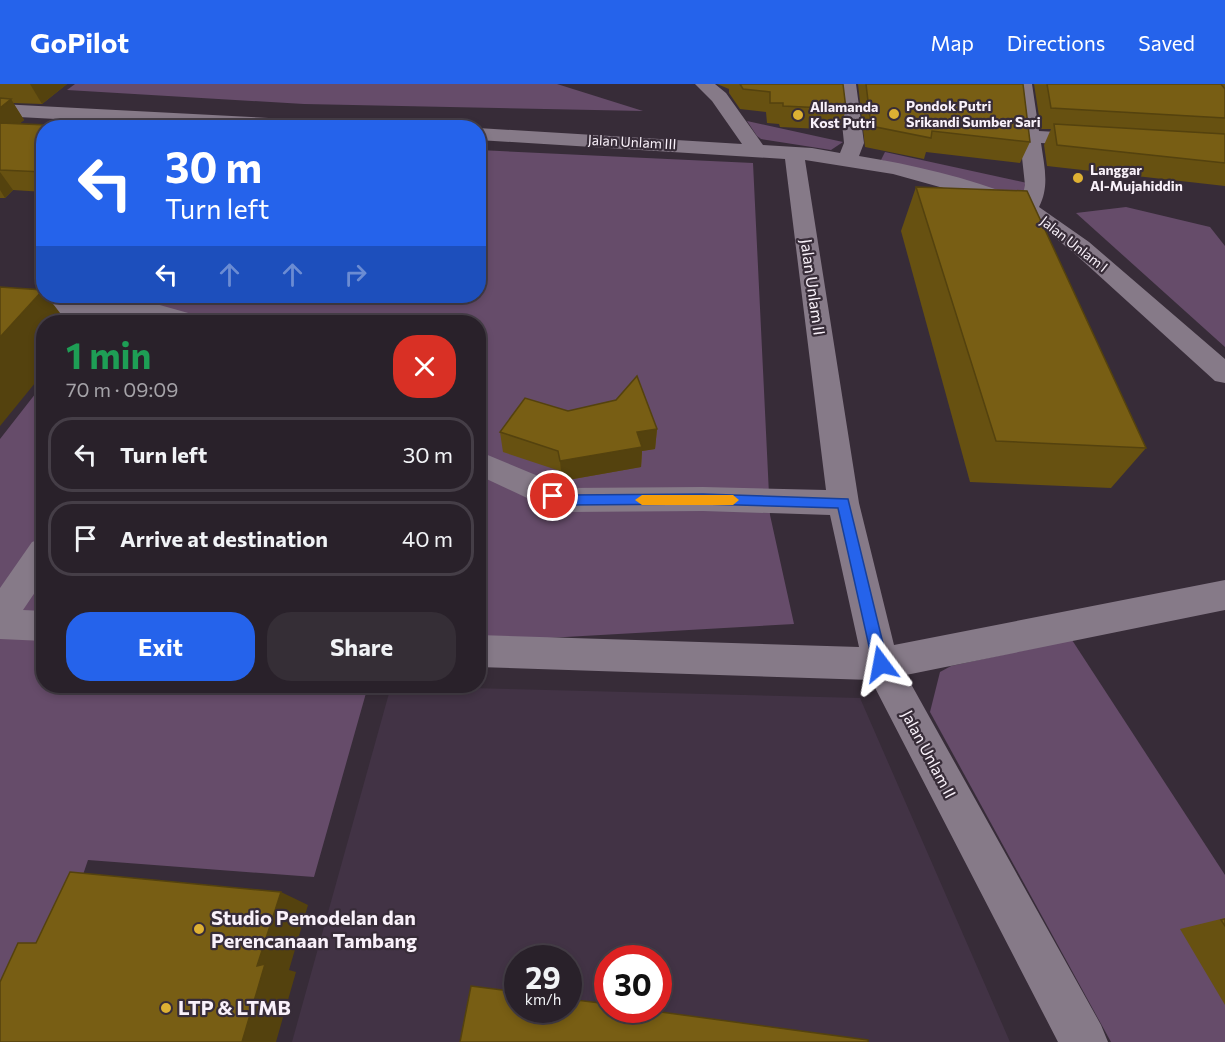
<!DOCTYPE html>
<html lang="en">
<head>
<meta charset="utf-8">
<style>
	body { margin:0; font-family:Commissioner,sans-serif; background:#352e36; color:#f1f3f6; height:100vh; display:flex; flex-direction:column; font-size:22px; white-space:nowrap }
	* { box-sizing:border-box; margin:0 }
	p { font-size:20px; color:#a5a3a8 }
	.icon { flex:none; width:33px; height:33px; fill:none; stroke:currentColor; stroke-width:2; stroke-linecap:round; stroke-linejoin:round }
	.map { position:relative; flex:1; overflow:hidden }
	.sheet { position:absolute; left:36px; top:231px; width:450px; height:378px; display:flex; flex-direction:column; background:#29212a; border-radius:24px; box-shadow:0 3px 9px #0003,0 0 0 2px #453e47 }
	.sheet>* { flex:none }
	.hud { position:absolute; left:36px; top:36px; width:450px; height:183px; border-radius:24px; box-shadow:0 3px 9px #0003,0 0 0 2px #453e47; background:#2563eb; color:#fff; overflow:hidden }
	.speed { position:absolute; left:504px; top:861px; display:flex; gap:12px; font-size:30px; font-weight:700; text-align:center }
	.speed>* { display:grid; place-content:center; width:78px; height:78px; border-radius:50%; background:#29212a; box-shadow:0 3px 9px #0003,0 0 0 2px #453e47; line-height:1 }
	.speed small { font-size:15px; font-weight:400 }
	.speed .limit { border:9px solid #d22; background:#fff; color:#111 }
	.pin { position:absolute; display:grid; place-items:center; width:51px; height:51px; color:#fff; margin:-26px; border:3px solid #fff; border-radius:50%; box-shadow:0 2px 6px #0007 }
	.me { position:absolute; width:66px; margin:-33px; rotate:347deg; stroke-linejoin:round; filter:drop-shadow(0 0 4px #0008) }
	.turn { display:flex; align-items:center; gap:21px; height:126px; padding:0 30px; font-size:27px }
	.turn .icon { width:78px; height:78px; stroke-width:2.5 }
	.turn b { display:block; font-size:42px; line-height:51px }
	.lanes { display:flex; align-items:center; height:57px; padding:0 30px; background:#0003; justify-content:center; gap:30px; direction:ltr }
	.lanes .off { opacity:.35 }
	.round { display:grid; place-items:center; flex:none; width:63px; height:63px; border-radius:24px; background:#352e36 }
	.summary { display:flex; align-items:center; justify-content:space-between; height:102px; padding:0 30px }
	h1 { font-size:36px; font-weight:700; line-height:45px; color:#1e9e55 }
	.action { display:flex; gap:12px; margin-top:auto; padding:12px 30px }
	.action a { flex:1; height:69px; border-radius:24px; background:#2563eb; color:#fff; font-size:24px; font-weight:700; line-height:69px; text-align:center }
	.action a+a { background:#352e36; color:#f1f3f6 }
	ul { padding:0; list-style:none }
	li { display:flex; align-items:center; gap:18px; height:75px; margin:0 12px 9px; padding:0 18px; border:3px solid #453e47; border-radius:24px }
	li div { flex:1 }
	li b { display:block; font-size:22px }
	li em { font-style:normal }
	header { display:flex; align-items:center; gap:36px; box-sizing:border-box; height:84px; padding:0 30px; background:#2563eb; color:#fff }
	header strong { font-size:28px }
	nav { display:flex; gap:33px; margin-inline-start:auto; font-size:21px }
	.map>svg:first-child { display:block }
	.built { fill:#423345; fill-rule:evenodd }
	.green { fill:#664c6a }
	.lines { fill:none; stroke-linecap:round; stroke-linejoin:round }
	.minor { fill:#867a88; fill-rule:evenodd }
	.wall { fill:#675111 }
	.shaded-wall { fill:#54420e }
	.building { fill:#785e14; stroke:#54420e; stroke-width:1.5 }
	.route { fill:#2563eb; stroke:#184099; stroke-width:1.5 }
	.slow { fill:#f59e0b }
	.poi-dot { fill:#deb133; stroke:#372c38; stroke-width:2 }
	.labels { text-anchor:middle; stroke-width:4.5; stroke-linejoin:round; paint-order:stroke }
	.far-poi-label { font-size:14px; font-weight:bold; fill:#f9f1fa; stroke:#372c38; text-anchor:start }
	.far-street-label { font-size:14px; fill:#f9f1fa; stroke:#372c38 }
	.street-label { font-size:16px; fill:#f9f1fa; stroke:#372c38 }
	.near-poi-label { font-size:20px; font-weight:bold; fill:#f9f1fa; stroke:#372c38; text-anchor:start }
</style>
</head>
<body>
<header>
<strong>GoPilot</strong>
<nav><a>Map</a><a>Directions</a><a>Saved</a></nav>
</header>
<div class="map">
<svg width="1225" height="958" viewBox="0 0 1225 958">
	<rect width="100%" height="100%" fill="#372c38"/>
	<path class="built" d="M391,602L860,614L1010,958H292ZM518,874H568V926H518ZM608,874H658V926H608Z"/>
	<g class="green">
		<polygon points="75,0 557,0 643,27 304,20 67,6"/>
		<polygon points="747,37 843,58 831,66 761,55 757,52"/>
		<polygon points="479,66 753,79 770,431 794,540 479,558 478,238 92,238 114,212 478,212"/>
		<polygon points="885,68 1027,99 1025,107 1016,113 881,76"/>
		<polygon points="1126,123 1210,143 1225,162 1225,263 1076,129"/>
		<polygon points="43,300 44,602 368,602 314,793 88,776 26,958 0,958 0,355"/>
		<polygon points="1072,556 1225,791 1225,958 1111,958 930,628 940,588 951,582"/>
	</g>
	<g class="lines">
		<g class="minor">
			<path d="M695,0H715L726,9L763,61L812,64L840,69L844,59L838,0H856L864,59L859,72C914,81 970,94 1022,115L1025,101L1014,0H1032L1039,47L1093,50L1100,52L1103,56L1100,60L1093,62L1041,59C1044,81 1050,102 1039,123L1089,158L1225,275V299L1215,297L1073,168L1045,146L1019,130L983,115L893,90L805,76L859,419L894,561L1225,496V526L906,591L1101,941L1108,958H1058L871,596L478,583V551L859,563L830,431L703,427L567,428L542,421L478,391V367L567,404L703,403L826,406L785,75L478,56V44L742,60L712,17Z"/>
			<polygon points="0,20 346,38 353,40 355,44 224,44 0,32"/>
			<polygon points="0,211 149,218 199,232 203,238 163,238 148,234 0,227"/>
			<polygon points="44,454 44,495 23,526 44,527 44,557 0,555 0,504 32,458"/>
		</g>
	</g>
	<g class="wall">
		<polygon points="0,0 67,0 42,20 13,19 24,36 19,40 44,44 44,108 13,106 5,114 0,114"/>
		<polygon points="717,0 843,0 846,25 840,46 780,43 779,40 767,39 766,28 740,25 729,9 729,5"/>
		<polygon points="858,0 1023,0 1030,58 1020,79 926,68 924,75 865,63"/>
		<polygon points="1034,0 1225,0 1225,102 1047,82 1044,61 1051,45 1041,45"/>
		<polygon points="916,103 1146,364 1111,404 970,398 901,147"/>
		<polygon points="568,327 657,345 655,365 642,367 641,383 562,397 560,387 503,368 500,348"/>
		<polygon points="1225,834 1225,921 1180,845"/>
	</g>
	<g class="shaded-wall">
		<polygon points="30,0 67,0 42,20"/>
		<polygon points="11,15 24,36 0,55 0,24"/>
		<polygon points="0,88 13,106 5,114 0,106"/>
		<polygon points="43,206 44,207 44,212 47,212 67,238 44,238 44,288 0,342 0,253"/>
		<polygon points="657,345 655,365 642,367 641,383 562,397 560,377 637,348"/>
		<polygon points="281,808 308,821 289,886 296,888 276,958 242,958 257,882"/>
	</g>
	<g class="building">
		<polygon points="740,0 843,0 846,25 783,22 783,19 770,19 770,8 743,5"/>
		<polygon points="866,0 1023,0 1030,58 932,47 931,54 871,42"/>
		<polygon points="1047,0 1221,0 1225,5 1225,34 1051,24"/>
		<polygon points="0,14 11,15 0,24"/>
		<polygon points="0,39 47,41 42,45 44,45 44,88 0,86"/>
		<polygon points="1054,40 1225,50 1225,79 1057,61"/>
		<polygon points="916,103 1027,107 1146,364 996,357"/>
		<polygon points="0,203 43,206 0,253"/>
		<polygon points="637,292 657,345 637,348 642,363 560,377 558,367 500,348 525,314 568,327 616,316"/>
		<polygon points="70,788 281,808 257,882 265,880 242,958 0,958 0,898 18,859 36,859"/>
		<polygon points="1225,835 1225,842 1221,836"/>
		<polygon points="471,902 518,908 518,926 568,926 568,915 608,920 608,926 646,926 868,956 868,958 460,958"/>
	</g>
	<polygon class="route" points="553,407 567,411 703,410 848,415 888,580 886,585 881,587 875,585 873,580 838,424 703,420 567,421 549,416 547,412 549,409"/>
	<polygon class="slow" points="642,411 733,411 739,416 733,421 642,421 635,416"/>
	<g class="poi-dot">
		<circle cx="894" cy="30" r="6"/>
		<circle cx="798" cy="31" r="6"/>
		<circle cx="1078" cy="94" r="6"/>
		<circle cx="199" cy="845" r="6"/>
		<circle cx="166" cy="924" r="6"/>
	</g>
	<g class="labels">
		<g class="far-poi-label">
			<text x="906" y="27">Pondok Putri<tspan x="906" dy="16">Srikandi Sumber Sari</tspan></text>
			<text x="810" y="28">Allamanda<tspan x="810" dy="16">Kost Putri</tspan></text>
			<text x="1090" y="91">Langgar<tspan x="1090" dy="16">Al-Mujahiddin</tspan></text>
		</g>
		<g class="far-street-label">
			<text transform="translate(632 58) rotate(3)" y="5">Jalan Unlam III</text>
			<text transform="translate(1074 160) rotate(38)" y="5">Jalan Unlam I</text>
		</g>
		<g class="street-label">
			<text transform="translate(813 203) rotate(82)" y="6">Jalan Unlam II</text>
			<text transform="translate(929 670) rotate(62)" y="6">Jalan Unlam II</text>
		</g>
		<g class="near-poi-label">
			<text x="211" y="841">Studio Pemodelan dan<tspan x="211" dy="23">Perencanaan Tambang</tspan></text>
			<text x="178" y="931">LTP &amp; LTMB</text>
		</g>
	</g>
</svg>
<div class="speed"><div>29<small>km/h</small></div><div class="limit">30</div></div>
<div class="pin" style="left:553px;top:412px;background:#d93025"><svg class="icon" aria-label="arrive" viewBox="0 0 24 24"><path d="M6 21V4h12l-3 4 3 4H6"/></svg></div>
<svg class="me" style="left:881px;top:580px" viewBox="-20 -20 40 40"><path d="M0-17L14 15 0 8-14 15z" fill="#2563eb" stroke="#fff" stroke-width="4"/></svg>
<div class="hud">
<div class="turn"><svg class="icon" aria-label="left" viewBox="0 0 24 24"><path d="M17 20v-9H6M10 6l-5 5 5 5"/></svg><div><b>30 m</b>Turn left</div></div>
<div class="lanes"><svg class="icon" aria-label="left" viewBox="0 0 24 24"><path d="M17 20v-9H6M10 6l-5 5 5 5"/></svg><svg class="icon off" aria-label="ahead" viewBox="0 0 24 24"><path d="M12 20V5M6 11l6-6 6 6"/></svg><svg class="icon off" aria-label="ahead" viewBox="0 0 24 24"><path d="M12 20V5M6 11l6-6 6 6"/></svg><svg class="icon off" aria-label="right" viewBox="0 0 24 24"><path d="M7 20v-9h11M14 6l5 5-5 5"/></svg></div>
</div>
<section class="sheet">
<div class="summary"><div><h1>1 min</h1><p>70 m · 09:09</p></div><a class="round" style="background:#d93025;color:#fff"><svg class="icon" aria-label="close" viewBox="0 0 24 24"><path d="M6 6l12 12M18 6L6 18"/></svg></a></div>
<ul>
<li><svg class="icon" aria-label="left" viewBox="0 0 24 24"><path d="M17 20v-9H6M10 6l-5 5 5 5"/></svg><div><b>Turn left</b></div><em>30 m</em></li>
<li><svg class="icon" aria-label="arrive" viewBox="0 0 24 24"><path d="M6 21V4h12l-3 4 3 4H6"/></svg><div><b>Arrive at destination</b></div><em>40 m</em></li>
</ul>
<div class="action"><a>Exit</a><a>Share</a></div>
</section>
</div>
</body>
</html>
